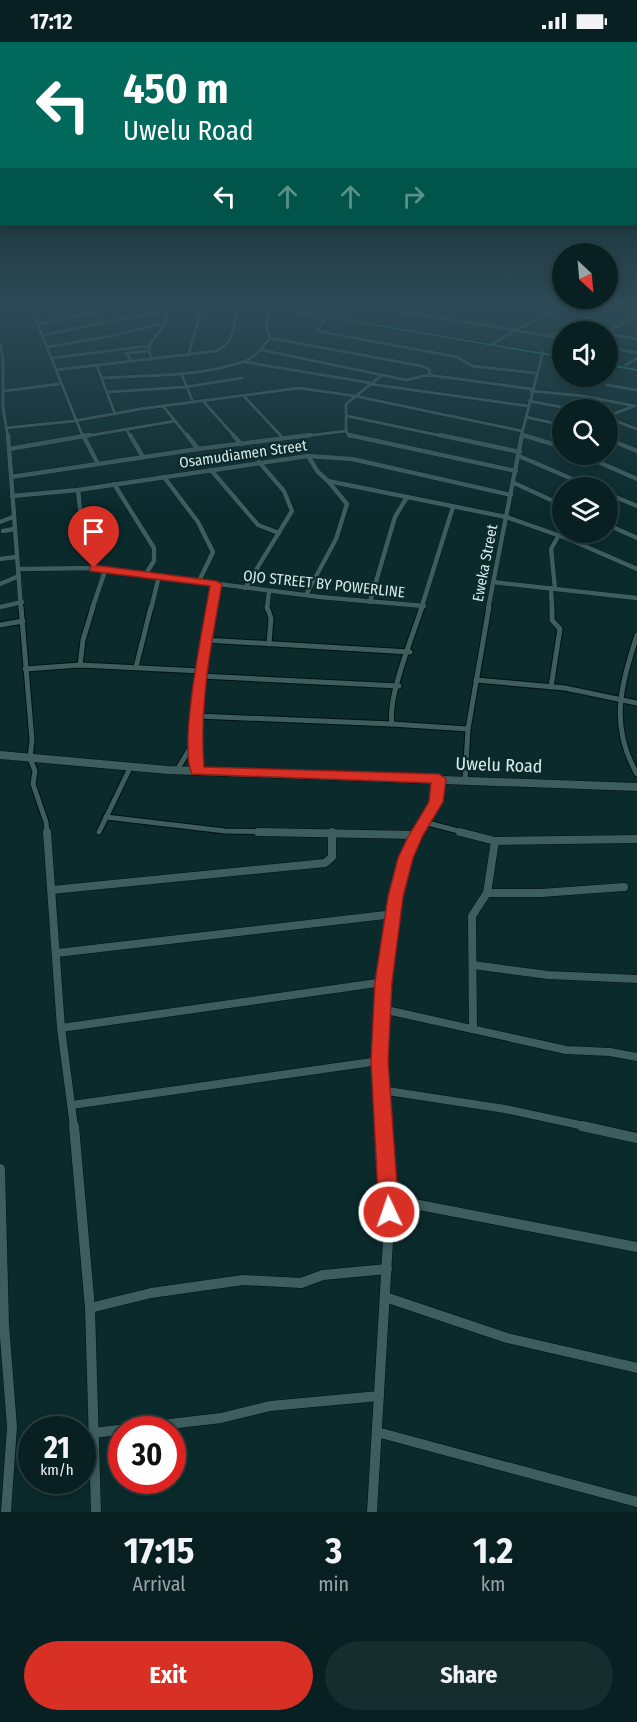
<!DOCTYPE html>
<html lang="en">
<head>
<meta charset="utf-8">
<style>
	body { margin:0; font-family:"Fira Sans Condensed",sans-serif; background:#162d2e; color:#f1f3f6; height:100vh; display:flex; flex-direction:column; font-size:22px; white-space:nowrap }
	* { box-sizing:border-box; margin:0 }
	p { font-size:20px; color:#98a3a5 }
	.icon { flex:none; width:33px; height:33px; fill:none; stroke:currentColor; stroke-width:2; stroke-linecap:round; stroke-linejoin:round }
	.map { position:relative; height:1470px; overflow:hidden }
	.side { display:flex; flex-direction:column; background:#082021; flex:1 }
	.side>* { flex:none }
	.hud { position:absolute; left:0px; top:0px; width:638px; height:183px; box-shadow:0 3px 9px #0003,0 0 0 2px #293e3f; background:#00695c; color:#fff; overflow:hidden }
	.needle { width:39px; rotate:154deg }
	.buttons { position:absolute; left:552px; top:201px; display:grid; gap:12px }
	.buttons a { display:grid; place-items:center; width:66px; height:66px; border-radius:50%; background:#082021; box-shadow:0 3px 9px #0003,0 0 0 2px #293e3f; font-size:30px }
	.speed { position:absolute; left:18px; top:1374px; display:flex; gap:12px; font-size:30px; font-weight:700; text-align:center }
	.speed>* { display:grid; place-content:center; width:78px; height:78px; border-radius:50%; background:#082021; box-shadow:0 3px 9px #0003,0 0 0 2px #293e3f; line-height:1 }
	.speed small { font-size:15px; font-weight:400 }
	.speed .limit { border:9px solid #d22; background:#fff; color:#111 }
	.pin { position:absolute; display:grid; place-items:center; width:51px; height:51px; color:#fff; margin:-62px -26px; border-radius:50% 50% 50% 0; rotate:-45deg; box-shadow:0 0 6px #0007 }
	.pin .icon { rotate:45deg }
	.me { position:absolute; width:66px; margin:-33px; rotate:357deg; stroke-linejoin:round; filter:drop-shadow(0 0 4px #0008) }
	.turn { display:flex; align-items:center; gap:21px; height:126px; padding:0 24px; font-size:27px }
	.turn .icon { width:78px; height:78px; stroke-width:2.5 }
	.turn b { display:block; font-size:42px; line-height:51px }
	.lanes { display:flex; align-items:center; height:57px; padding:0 24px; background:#0003; justify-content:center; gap:30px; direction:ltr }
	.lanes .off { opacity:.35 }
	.eta { display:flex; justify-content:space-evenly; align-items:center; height:102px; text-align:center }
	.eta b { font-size:36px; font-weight:700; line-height:42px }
	.action { display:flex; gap:12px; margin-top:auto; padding:12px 24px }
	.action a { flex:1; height:69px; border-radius:36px; background:#d93025; color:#fff; font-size:24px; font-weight:700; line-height:69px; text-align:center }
	.action a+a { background:#162d2e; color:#f1f3f6 }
	.status { display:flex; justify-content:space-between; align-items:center; height:42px; padding:0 30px; background:#082021; direction:ltr }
	.status svg { height:16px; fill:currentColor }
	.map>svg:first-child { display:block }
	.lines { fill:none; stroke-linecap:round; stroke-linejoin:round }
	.street-far4-casing { stroke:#001213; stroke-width:4 }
	.street-far3-casing { stroke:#001213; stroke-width:5 }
	.street-far2-casing { stroke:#001213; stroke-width:7 }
	.street-far1-casing { stroke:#001213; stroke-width:9 }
	.street-casing { stroke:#001213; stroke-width:11 }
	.secondary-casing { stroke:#001213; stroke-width:9 }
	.primary-casing { stroke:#001213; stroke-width:1 }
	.street-far4 { stroke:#3e5d5f; stroke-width:3 }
	.street-far3 { stroke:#3e5d5f; stroke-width:4.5 }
	.street-far2 { stroke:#3e5d5f; stroke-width:5 }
	.street-far1 { stroke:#3e5d5f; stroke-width:8 }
	.street { stroke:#3e5d5f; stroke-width:10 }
	.secondary { stroke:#3e5d5f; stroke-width:8 }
	.primary { fill:#1c836c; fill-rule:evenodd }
	.route { fill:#d93025; stroke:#8d1f18; stroke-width:1.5 }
	.labels { text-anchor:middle; stroke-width:4.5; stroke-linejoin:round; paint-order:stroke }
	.far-street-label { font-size:15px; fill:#d8e9ea; stroke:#0a2a2c }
	.street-label { font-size:18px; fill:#d8e9ea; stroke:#0a2a2c }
</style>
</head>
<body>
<div class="status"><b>17:12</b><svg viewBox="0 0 49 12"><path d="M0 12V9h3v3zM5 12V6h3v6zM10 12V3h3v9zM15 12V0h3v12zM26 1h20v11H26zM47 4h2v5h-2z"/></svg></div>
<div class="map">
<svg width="637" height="1470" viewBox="0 0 637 1470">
	<rect width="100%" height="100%" fill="#0a2a2c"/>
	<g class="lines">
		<g class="street-far4-casing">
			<g id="street-far4">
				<polyline points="30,263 83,395"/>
				<polyline points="360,263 562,296"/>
				<polyline points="434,263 452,265 459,263"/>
				<polyline points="473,263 503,269 519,263"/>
				<polyline points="310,270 323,263"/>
				<polyline points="33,271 78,263"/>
				<polyline points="326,275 317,289 457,315 472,324 536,331"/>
				<polyline points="38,282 132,263"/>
				<polyline points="605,290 637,275"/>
				<polyline points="608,292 637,297"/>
				<polyline points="43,293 166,268"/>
				<polyline points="550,294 617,263"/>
				<polyline points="270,296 422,324 430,328 429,333"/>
				<polyline points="0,301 3,316 3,366 8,395"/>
				<polyline points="493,302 515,288 569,263"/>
				<polyline points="47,305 111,294 165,281"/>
				<polyline points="608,305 637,311"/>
				<polyline points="262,308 406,338 429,333 532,347"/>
				<polyline points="188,314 203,263"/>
				<polyline points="51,316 149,304"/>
				<path d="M152,318C144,300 156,297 164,283C167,277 167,269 168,263"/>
				<polyline points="132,320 126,311 148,309"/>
				<polyline points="245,320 371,341"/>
				<polyline points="626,323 637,316"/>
				<polyline points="97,324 115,372"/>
				<path d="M56,328L216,309C236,301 233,282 237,263"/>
				<polyline points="181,331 193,360"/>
				<path d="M102,336C148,333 198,335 242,320C255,316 263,306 270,296L266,285L269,266"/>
				<polyline points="370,342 528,364"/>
				<polyline points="607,343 637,348"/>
				<polyline points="4,349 59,342"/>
				<polyline points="531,349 583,354 635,364"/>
				<polyline points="108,350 185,345 242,336"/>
				<polyline points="243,353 282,395"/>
				<polyline points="203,359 235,395"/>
				<polyline points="529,359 577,368"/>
				<polyline points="163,364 188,395"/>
				<polyline points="347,374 447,395"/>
				<polyline points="608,374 634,364"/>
				<polyline points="526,375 562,383"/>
				<polyline points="608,376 637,387"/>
				<polyline points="6,386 74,379 140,367 299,346 355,354 522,389"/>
				<polyline points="126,387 131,395"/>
				<polyline points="522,393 528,395"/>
				<polyline points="81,395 175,379"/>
				<polyline points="297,395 346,389"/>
				<polyline points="353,395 349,394 346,389 346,362 382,333"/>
				<polyline points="521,395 543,310"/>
			</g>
		</g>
		<g class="street-far3-casing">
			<g id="street-far3">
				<polyline points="8,393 21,567"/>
				<polyline points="83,393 98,422"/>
				<polyline points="130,393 143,415"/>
				<polyline points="187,393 198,407"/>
				<polyline points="233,393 241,402"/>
				<polyline points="349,393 516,429"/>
				<polyline points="440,393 520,410"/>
				<polyline points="523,393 562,405"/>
				<polyline points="608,397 637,409"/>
				<polyline points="9,407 90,393"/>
				<polyline points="580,412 637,437"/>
				<polyline points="308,414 318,430 328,439 506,475 566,496 637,527"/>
				<polyline points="519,414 593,446"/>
				<polyline points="211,428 258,483 279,491"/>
				<polyline points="11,435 198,407 310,393"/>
				<polyline points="164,435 198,480 213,510 199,539"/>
				<polyline points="514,441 562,463"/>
				<polyline points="114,442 154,506 154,519 145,533"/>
				<polyline points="78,448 81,476 92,505 94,526"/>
				<polyline points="608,452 637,464"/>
				<polyline points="12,454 78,448 308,414 352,417 511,453"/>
				<polyline points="0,480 13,475"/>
				<polyline points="608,483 637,496"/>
				<polyline points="3,489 14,487"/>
				<polyline points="0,517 16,515"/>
				<polyline points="19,527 94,526 320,555 424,564"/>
				<polyline points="493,540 637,556"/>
				<polyline points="0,542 19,534"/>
				<polyline points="245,546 292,469 284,449 259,420"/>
				<polyline points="551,546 552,567"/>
				<polyline points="555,546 551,507 559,493"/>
				<polyline points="306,553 336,497 347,462 328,439"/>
				<polyline points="370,560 395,475 407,455"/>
				<polyline points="0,565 22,560"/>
				<polyline points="92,567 105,529"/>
				<polyline points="151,567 159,534"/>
				<polyline points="211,567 216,542"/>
				<polyline points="267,567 269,549"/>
				<polyline points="421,567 453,465"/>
				<polyline points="488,567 522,393"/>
			</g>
		</g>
		<g class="street-far2-casing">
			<g id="street-far2">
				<polyline points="21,565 32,698 30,716 35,729 33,742 46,780 47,791"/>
				<polyline points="267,565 271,576 269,602"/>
				<polyline points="0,583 23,579"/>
				<path d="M637,593C621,644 609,683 637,732"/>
				<polyline points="205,598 410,610"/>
				<polyline points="80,623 83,598 93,565"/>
				<polyline points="136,625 151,565"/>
				<polyline points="25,627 80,623 201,629"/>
				<polyline points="201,634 399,644"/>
				<polyline points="476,638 565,646 637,661"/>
				<polyline points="551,645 560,587 552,578 552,565"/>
				<path d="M197,674L392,682C387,656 413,593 422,565"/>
				<polyline points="392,682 468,687"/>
				<polyline points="177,728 195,698"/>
				<polyline points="197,729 198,658 212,565"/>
				<polyline points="465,738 468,687 489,565"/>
				<polyline points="106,775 225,789 330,791"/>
				<polyline points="424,780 466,791"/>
				<polyline points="99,790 131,724"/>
				<polyline points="417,791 436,760 439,737"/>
			</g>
		</g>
		<g class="street-far1-casing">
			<g id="street-far1">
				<polyline points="47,790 61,986 74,1085"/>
				<polyline points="258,790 416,793"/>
				<polyline points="460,790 495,799 637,797"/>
				<polyline points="52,848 325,821 332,815 332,790"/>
				<polyline points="487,851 541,851 624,845"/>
				<polyline points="57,911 394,872"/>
				<polyline points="473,923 548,933 637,937"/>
				<polyline points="382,967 566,1008 610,1010 637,1015"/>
				<polyline points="61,986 384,940"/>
				<polyline points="473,986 472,874 487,851 495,799"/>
				<polyline points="381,1048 505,1067 589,1085"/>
				<polyline points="72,1063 379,1019"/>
				<polyline points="383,1085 379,1019 384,940 396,855 406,816 418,790"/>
			</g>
		</g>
		<g class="street-casing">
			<g id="street">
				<polyline points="74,1084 90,1266 96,1470"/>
				<polyline points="582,1084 637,1096"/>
				<polyline points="0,1127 4,1282 12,1385 6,1470"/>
				<polyline points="388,1157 637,1205"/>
				<polyline points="385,1255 507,1296 637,1326"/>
				<polyline points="90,1266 151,1251 243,1238 301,1241 323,1233 387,1227"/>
				<polyline points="377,1390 637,1460"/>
				<polyline points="93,1391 221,1376 270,1364 379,1354"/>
				<polyline points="372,1470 389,1182 383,1084"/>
			</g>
		</g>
		<g class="secondary-casing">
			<polyline id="secondary" points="0,713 168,728 637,745"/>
		</g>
		<g class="primary-casing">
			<g id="primary">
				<polygon points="253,263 263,263 562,314 562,316"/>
				<polygon points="608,322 637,327 637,329 608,324"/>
			</g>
		</g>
		<use href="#street-far4" class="street-far4"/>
		<use href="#street-far3" class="street-far3"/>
		<use href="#street-far2" class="street-far2"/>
		<use href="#street-far1" class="street-far1"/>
		<use href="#street" class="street"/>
		<use href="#secondary" class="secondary"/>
		<use href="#primary" class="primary"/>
	</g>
	<linearGradient id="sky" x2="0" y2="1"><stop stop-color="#061718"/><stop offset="0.56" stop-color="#2d4a56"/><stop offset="1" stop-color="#2d4a56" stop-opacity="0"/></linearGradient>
	<rect width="637" height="469" fill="url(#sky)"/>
	<path class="route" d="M94,523L216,539L222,542C211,602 199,663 204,725L439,732L446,737L443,760L423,793L413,816L403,855L392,940L388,1019L399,1170L396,1177L389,1179L381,1177L379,1170L371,1019L375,940L388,855L398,816L409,793L429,760L431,741L192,732C178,703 204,580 210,544L90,529V524Z"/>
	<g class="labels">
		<g class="far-street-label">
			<text transform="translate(243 412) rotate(-8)" y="5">Osamudiamen Street</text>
			<text transform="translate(485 521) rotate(-79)" y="5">Eweka Street</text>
			<text transform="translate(324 542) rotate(6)" y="5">OJO STREET BY POWERLINE</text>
		</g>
		<g class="street-label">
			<text transform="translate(499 723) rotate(2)" y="6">Uwelu Road</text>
		</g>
	</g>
</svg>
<div class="buttons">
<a><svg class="needle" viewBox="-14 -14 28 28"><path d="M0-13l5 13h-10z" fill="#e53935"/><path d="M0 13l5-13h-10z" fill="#98a3a5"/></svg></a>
<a><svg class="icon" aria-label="sound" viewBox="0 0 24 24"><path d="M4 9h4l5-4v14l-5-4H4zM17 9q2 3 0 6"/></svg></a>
<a><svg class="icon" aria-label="search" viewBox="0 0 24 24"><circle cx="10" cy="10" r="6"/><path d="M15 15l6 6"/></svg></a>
<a><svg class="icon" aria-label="layers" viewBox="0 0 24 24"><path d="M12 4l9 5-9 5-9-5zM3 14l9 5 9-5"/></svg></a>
</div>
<div class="speed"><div>21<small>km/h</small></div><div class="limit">30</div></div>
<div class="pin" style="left:94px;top:526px;background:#d93025"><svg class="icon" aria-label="arrive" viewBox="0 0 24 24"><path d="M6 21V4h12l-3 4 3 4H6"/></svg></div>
<svg class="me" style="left:389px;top:1170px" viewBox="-20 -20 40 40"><circle r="17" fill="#d93025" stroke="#fff" stroke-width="3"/><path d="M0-11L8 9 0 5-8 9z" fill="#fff"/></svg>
<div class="hud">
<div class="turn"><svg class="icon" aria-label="left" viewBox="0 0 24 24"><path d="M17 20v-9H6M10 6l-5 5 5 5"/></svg><div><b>450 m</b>Uwelu Road</div></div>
<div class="lanes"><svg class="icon" aria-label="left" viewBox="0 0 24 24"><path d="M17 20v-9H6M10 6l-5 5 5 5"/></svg><svg class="icon off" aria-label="ahead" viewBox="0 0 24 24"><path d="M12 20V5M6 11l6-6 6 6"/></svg><svg class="icon off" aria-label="ahead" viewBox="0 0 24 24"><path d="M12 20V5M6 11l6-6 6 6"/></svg><svg class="icon off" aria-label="right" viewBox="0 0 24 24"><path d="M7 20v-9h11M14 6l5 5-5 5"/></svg></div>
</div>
</div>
<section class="side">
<div class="eta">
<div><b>17:15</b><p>Arrival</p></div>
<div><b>3</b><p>min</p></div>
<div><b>1.2</b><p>km</p></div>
</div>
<div class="action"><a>Exit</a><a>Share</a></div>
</section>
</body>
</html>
